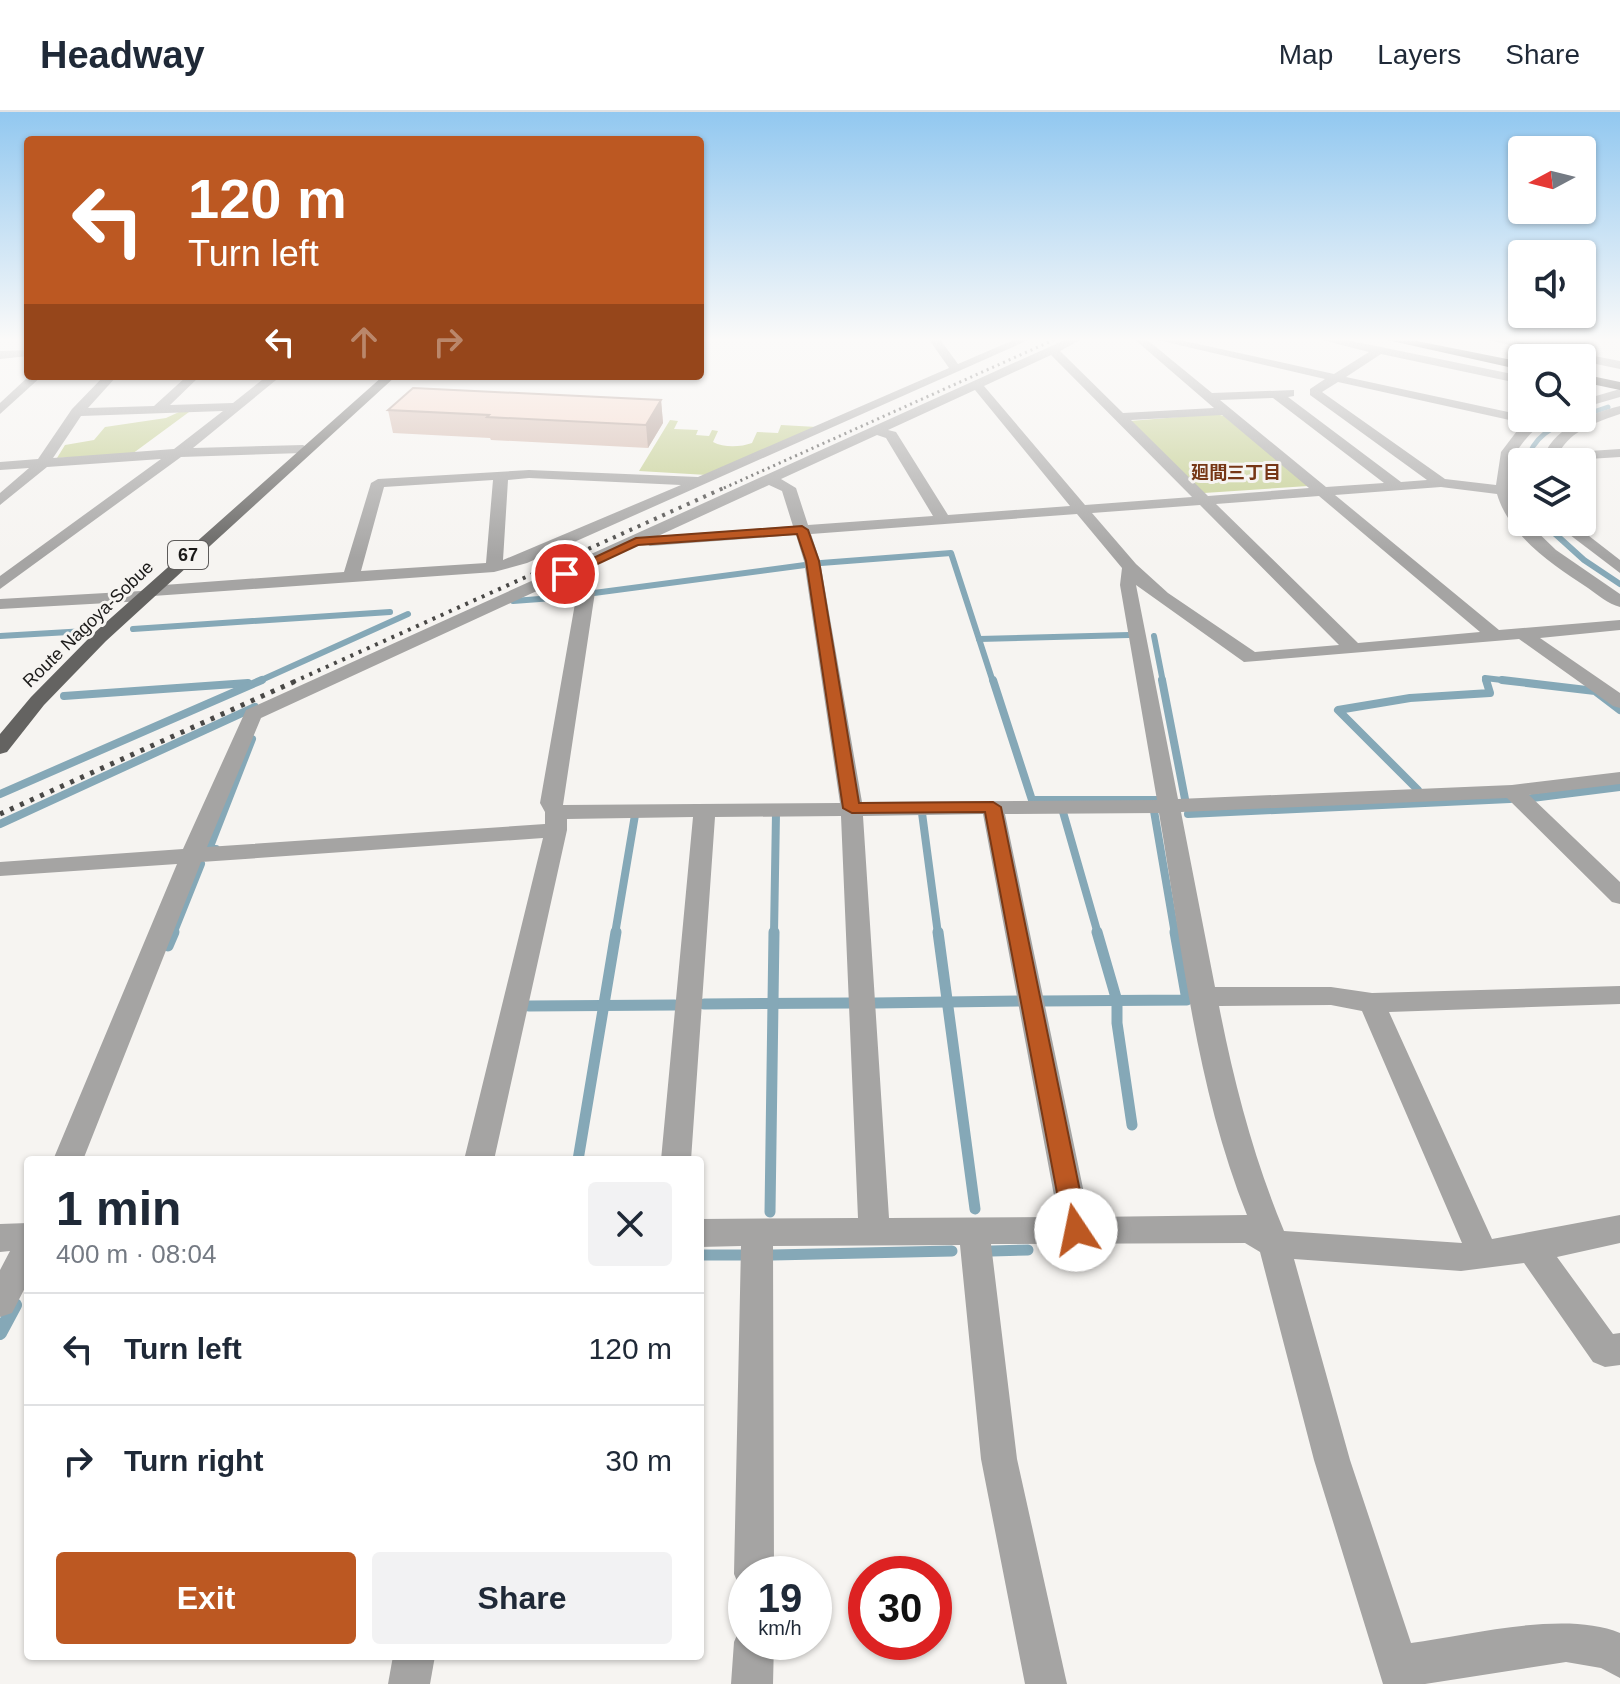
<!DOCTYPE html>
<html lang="en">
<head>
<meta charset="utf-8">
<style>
	body { margin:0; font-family:Helvetica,"Noto Sans JP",sans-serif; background:#f2f2f3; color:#1f2937; height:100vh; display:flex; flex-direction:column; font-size:30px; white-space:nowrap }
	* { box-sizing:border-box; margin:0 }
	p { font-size:26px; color:#747a83 }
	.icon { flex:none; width:44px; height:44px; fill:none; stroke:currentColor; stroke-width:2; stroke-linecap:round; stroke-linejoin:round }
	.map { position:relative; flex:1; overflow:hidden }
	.details { position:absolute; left:24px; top:1044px; width:680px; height:504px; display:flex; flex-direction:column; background:#fff; border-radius:8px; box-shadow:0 2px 6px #0004 }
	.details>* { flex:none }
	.guide { position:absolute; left:24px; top:24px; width:680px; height:244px; border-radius:8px; box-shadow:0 2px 6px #0004; background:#bc5822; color:#fff; overflow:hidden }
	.needle { width:52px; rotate:263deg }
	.fabs { position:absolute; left:1508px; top:24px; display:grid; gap:16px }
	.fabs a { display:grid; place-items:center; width:88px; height:88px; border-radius:8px; background:#fff; box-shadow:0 2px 6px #0004; font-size:40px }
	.speed { position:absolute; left:728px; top:1444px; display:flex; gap:16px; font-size:40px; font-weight:700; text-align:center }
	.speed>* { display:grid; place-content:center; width:104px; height:104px; border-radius:50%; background:#fff; box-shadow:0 2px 6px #0004; line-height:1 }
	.speed small { font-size:20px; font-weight:400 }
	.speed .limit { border:12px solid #d22; background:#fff; color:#111 }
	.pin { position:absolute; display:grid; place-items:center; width:68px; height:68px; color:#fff; margin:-34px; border:4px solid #fff; border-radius:50%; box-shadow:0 2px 8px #0007 }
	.me { position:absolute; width:88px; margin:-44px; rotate:349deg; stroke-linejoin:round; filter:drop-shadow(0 0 6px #0008) }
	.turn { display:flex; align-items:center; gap:28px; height:168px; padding:0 32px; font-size:36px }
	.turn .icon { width:104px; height:104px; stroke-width:2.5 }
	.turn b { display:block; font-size:56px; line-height:68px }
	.lanes { display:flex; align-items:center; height:76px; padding:0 32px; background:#0003; justify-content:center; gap:40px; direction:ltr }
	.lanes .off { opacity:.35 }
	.round { display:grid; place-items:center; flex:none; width:84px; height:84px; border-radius:8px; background:#f2f2f3 }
	.head { display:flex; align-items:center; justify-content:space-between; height:136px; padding:0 32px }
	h1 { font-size:48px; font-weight:700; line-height:60px }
	.action { display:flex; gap:16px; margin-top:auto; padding:16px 32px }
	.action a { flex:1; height:92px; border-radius:8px; background:#bc5822; color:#fff; font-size:32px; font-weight:700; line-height:92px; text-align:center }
	.action a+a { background:#f2f2f3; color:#1f2937 }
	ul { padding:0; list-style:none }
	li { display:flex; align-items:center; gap:24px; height:112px; padding:0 32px; border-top:2px solid #e0e1e3 }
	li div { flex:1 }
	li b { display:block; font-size:30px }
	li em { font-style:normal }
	header { display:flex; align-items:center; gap:48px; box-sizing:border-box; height:112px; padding:0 40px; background:#fff; border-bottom:2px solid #e0e1e3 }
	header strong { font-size:38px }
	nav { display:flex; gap:44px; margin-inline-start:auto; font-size:28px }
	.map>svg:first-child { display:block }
	.green { fill:#c2cd8e }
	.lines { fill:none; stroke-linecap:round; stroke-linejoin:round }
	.stream-far4 { stroke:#85a8b7; stroke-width:5 }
	.stream-far3 { stroke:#85a8b7; stroke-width:6 }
	.stream-far2 { stroke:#85a8b7; stroke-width:8 }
	.stream-far1 { stroke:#85a8b7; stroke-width:11 }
	.stream { stroke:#85a8b7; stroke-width:14 }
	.minor { fill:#a5a4a3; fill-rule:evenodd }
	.major { fill:#646361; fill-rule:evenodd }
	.highway { fill:#4d4c49; fill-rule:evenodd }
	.rail-far2 { stroke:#494846; stroke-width:3; stroke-dasharray:2 4; stroke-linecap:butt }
	.rail-far1 { stroke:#494846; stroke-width:4; stroke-dasharray:3 6; stroke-linecap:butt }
	.rail { stroke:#494846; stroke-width:5; stroke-dasharray:4 7; stroke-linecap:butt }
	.wall { fill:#d3b7ab }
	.shaded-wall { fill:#ac958b }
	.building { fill:#f5d5c7; stroke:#ac958b; stroke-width:2 }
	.route { fill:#bc5822; stroke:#7a3916; stroke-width:2 }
	.labels { text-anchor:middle; stroke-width:6; stroke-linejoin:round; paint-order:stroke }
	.far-neighbourhood-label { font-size:18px; font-weight:bold; fill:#763615; stroke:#f6f4f1 }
	.shield { fill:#f6f4f1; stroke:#5d5b5a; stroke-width:2 }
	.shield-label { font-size:18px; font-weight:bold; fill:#1b1a19 }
	.far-street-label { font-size:18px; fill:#1b1a19; stroke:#f6f4f1 }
</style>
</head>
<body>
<header>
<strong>Headway</strong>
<nav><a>Map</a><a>Layers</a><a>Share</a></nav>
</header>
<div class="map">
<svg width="1620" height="1572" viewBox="0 0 1620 1572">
	<rect width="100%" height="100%" fill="#f6f4f1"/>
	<g class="green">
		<polygon points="179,300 189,300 132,342 57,346 65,333 94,328 105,315 166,306"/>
		<polygon points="1216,302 1224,304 1308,374 1204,381 1130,309"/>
		<path d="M670,308L678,309L674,317L698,318L696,323L709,324L712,318L718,319L713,330C724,336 741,335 752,331L757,320L778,321L781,313L817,315L707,363L639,359Z"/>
	</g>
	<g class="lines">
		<g class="stream-far4">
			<polyline points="1582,304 1608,295"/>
			<path d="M1527,350C1532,325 1553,314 1576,306"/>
		</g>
		<g class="stream-far3">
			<polyline points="1542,410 1584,448 1620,472"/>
			<polyline points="821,451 951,441 993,570"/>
			<polyline points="594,481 805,453"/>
			<polyline points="513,489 580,484"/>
			<polyline points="133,517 390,500"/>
			<polyline points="0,524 86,519"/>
			<polyline points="1154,524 1163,570"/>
			<polyline points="979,527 1129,523"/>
			<polyline points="257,570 408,502"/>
			<polyline points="1486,570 1485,566 1519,570"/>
		</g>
		<g class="stream-far2">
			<polyline points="993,568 1032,688 1157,688"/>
			<polyline points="1162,568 1185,687"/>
			<polyline points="1502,568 1595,579 1620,598"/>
			<polyline points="64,584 248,571"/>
			<polyline points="1418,678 1338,598 1410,586 1490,581 1486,568"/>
			<polyline points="0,682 262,568"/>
			<polyline points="1532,686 1620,675"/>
			<polyline points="1154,699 1175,822"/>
			<polyline points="1063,700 1098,822"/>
			<polyline points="922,701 938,822"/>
			<polyline points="1188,702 1510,687"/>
			<polyline points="0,712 255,595"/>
			<polyline points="216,737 209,737 252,627"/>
			<polyline points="173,822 201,752"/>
			<polyline points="615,822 635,703"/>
			<polyline points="774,822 776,701"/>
		</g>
		<g class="stream-far1">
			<polyline points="938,820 975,1097"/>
			<polyline points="1097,820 1117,889 1117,911 1132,1013"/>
			<polyline points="168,834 174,820"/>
			<polyline points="1042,889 1187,888 1175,820"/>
			<polyline points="875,891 1019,889"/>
			<polyline points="704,892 851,891"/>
			<polyline points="529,894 675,893"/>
			<polyline points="578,1048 616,820"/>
			<polyline points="770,1100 774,820"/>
			<polyline points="992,1139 1028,1138"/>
			<polyline points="700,1143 745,1143"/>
			<polyline points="773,1143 952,1139"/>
		</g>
		<polyline class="stream" points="0,1221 15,1193"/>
		<g class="minor">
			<path d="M928,226H939L958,252L1018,226H1033L527,451L494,460L153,484L144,489L0,497V487L141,479L150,474L344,460L371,371L378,367L529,358L698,365L949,256ZM529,366L681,373L503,448L508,368ZM493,368L486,451L361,459L384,375Z"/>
			<path d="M1069,226H1084L1060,239L1123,301L1214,296L1133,226H1145L1212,281L1294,278V284L1288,285L1401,370L1427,368L1310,283V277L1325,267L1149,226H1171L1334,262L1369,240L1314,226H1337L1522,264V272L1381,242L1346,265L1522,303V306H1548C1525,325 1503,347 1512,381C1514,391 1522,400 1522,410H1527L1556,438L1620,482V495C1608,492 1598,483 1588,476C1552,452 1510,425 1497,382L1441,375L1335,383L1499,518L1620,508V518L1540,526L1620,581V596L1613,594L1519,527L1244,550L1136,473L1178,687L1512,673L1620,660V672L1529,683L1620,770V792L1612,790L1507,686L1181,700L1215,875H1331L1372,881L1620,874V892L1389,900L1492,1127L1620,1103V1131L1557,1145L1613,1222L1620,1221V1253L1605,1255L1593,1250L1524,1151L1461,1159L1294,1147L1350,1348L1411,1531C1470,1523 1565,1498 1620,1521V1566L1601,1556L1566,1550L1425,1572H1383L1314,1348L1260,1140L1245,1131L991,1132L1017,1347L1067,1572H1025L981,1347L960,1133L773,1134L774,1462H746V1478L740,1476L734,1462L741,1134L700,1135V1107L858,1106L841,704L715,705L691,1048H661L693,705L567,707V718L494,1048H464L543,726L201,750L83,1048H53L177,752L0,764V750L183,737L246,598ZM1051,243L1192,385L1085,393L984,274ZM1338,270L1523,311L1501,340L1496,373L1445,367L1322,280ZM975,278L1070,394L948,403L896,320L888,318ZM1273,286L1384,371L1326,375L1220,288ZM1222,303L1309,376L1208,384L1131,308ZM877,323L886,326L933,404L808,413L796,376L781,367ZM769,373L782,379L793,414L658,424ZM1319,384L1480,520L1358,531L1216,392ZM1200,393L1339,533L1255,540L1168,481L1136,452L1092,401ZM1077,402L1122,456L1120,473L1157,688L862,690L820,449L811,422ZM796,423L804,449L840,691L563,693L595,480L586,475L577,480L540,691L545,700V712L207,735L261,606L643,430L650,434ZM1159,701C1182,835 1196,976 1247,1103L1089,1105L1005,702ZM983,702L1058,1105L889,1106L863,704ZM1331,893L1362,899L1462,1131L1284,1119C1254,1047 1234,971 1219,894Z"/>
			<polygon points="1479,226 1503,226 1620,249 1620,257 1582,249 1582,246 1567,246"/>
			<polygon points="28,238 28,244 0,247 0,239"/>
			<polygon points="29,264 42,264 0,302 0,291"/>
			<path d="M104,264H117L88,296L154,294L187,264H200L170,293L233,291L267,264H281L193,336L303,333L310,337L303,341L181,345L0,477V464L161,347L47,355L0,393V381L29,356L0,358V350L38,347L72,297ZM223,299L174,337L53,346L81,304Z"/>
			<polygon points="1620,277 1620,285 1582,296 1582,288"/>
			<path d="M1620,294V302C1597,310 1571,318 1559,341L1620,337V345L1542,350C1550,317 1589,302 1620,294Z"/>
			<polygon points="1553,410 1571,410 1620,448 1620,461"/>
			<polygon points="28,1111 28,1170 12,1201 0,1205 0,1158 10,1139 0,1140 0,1112"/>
			<polygon points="746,1513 746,1530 774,1530 773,1572 731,1572 734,1530 740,1516"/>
			<polygon points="393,1544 435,1544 430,1572 388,1572"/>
		</g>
		<polygon class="major" points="383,264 396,264 106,529 44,593 7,640 0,642 0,622 31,585 94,521"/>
		<g class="highway">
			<polygon points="1378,226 1402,226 1522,250 1522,258"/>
			<polygon points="1582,262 1620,270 1620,278 1582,270"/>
		</g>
		<polyline class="rail-far2" points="724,376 1058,226"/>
		<polyline class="rail-far1" points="293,570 728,374"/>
		<polyline class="rail" points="0,702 298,568"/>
	</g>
	<polygon class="wall" points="661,288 663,311 648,336 491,328 490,326 393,321 388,298"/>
	<polygon class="shaded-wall" points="661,288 663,311 648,336 646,313"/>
	<polygon class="building" points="413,276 661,288 646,313 487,305 489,303 388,298"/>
	<linearGradient id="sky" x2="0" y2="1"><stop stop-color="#92c8f0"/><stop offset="0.51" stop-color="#fbfaf9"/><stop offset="1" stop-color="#fbfaf9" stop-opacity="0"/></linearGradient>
	<rect width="1620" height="446" fill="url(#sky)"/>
	<polygon class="route" points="802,414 808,418 819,449 859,691 993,690 1001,695 1088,1118 1085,1126 1076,1129 1068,1126 1064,1118 985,700 852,701 843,696 806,449 797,422 638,433 570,465 559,462 636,426"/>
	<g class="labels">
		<g class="far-neighbourhood-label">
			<text x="1236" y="367">廻間三丁目</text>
		</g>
		<rect class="shield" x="168" y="429" width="40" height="28" rx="6"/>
		<g class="shield-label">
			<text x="188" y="449">67</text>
		</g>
		<g class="far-street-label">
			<text transform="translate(88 512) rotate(-44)" y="6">Route Nagoya-Sobue</text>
		</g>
	</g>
</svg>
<div class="fabs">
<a><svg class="needle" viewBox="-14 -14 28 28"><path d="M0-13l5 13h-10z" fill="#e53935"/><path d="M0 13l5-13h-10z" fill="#747a83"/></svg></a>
<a><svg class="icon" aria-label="sound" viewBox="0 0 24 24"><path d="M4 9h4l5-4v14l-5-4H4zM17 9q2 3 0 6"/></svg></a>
<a><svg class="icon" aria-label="search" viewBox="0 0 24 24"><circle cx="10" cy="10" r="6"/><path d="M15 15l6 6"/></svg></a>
<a><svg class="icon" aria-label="layers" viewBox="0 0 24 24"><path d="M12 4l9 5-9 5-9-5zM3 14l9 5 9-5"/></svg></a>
</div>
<div class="speed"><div>19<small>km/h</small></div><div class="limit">30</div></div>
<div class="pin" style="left:565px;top:462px;background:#d93025"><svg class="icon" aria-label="arrive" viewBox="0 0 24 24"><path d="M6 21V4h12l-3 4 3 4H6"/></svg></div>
<svg class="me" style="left:1076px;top:1118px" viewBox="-20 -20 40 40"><circle r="19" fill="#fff"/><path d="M0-13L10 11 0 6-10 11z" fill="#bc5822"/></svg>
<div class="guide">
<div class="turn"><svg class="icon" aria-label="left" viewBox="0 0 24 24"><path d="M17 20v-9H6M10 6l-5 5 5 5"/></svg><div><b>120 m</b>Turn left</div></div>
<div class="lanes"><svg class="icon" aria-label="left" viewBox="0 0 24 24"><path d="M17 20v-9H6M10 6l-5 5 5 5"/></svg><svg class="icon off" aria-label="ahead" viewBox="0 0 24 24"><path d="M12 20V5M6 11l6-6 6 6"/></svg><svg class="icon off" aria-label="right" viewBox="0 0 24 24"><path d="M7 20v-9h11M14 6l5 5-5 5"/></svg></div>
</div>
<section class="details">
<div class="head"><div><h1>1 min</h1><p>400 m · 08:04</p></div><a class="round"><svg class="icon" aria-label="close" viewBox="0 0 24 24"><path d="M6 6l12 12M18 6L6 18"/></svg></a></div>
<ul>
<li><svg class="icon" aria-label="left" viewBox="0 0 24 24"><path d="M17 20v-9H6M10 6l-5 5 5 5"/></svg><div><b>Turn left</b></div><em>120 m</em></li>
<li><svg class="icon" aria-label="right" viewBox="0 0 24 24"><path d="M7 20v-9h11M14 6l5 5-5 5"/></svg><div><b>Turn right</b></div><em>30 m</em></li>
</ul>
<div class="action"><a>Exit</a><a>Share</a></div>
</section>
</div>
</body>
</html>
